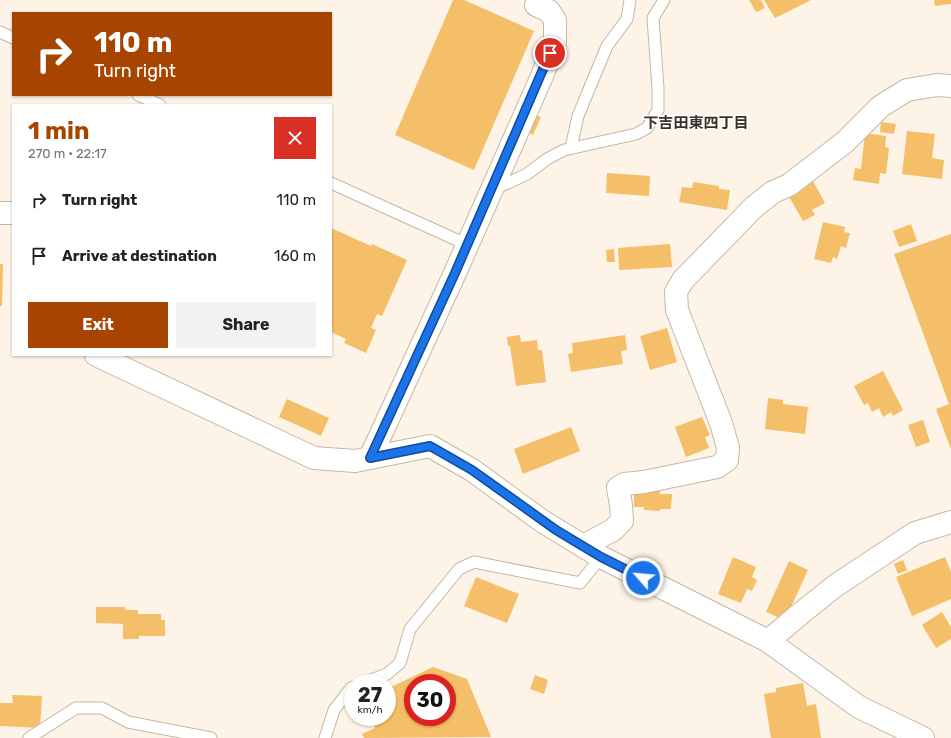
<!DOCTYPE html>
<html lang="en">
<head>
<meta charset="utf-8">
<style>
	body { margin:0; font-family:Rubik,"Noto Sans JP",sans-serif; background:#f2f2f2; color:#222; height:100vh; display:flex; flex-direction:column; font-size:15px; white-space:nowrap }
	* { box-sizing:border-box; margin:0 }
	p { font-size:13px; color:#767676 }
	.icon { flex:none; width:22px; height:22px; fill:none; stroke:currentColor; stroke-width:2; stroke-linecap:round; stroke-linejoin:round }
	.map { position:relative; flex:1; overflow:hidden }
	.drawer { position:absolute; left:12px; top:104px; width:320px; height:252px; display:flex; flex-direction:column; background:#fff; border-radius:0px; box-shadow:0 1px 3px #0004 }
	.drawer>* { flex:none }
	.guide { position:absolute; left:12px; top:12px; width:320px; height:84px; border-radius:0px; box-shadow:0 1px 3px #0004; background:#a74500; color:#fff; overflow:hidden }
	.speed { position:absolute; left:344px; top:674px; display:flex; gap:8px; font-size:20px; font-weight:700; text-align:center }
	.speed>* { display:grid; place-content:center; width:52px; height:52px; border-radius:50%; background:#fff; box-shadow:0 1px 3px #0004; line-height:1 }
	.speed small { font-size:10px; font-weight:400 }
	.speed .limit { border:6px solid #d22; background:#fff; color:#111 }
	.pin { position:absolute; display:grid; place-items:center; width:34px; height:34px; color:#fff; margin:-17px; border:2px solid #fff; border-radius:50%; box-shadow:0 1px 4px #0007 }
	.me { position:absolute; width:44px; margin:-22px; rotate:297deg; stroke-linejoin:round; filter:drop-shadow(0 0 3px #0008) }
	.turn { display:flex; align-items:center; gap:14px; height:84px; padding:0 16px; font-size:18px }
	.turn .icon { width:52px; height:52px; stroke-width:2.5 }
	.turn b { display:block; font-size:28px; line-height:34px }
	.round { display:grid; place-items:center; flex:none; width:42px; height:42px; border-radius:0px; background:#f2f2f2 }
	.headline { display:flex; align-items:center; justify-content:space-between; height:68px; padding:0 16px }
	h1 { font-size:24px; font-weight:700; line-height:30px; color:#a74500 }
	.primary-button { display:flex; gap:8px; margin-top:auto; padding:8px 16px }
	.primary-button a { flex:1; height:46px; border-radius:0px; background:#a74500; color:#fff; font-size:16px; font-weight:700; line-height:46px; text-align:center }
	.primary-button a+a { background:#f2f2f2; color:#222 }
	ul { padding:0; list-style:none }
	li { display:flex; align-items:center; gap:12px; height:56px; padding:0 16px }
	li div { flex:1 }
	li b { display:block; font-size:15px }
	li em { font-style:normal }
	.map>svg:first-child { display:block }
	.building { fill:#f5be68; fill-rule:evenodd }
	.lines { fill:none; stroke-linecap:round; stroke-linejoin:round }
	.service-casing { stroke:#c5b7a2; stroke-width:13 }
	.minor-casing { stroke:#c5b7a2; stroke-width:24 }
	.service { stroke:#fff; stroke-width:11 }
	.minor { stroke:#fff; stroke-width:22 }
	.route-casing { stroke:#114b97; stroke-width:10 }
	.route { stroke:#1a73e8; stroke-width:7 }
	.labels { text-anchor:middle; stroke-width:3; stroke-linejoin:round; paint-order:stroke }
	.neighbourhood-label { font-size:15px; font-weight:bold; fill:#373229; stroke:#fff }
</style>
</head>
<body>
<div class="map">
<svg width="951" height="738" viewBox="0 0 951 738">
	<rect width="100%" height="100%" fill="#fdf4e7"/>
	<g class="building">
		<polygon points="453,0 464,0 534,31 474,170 395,135"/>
		<polygon points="749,0 761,0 765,8 756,12"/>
		<polygon points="764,0 811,0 775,18"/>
		<polygon points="934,0 951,0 951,4 935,6"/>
		<polygon points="533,114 541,117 533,135 525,131"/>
		<polygon points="881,122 896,124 894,134 880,132"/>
		<polygon points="907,131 935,134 932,158 944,160 942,179 902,174"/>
		<polygon points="865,133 886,136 885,147 889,148 886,174 880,173 879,184 853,180 855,168 861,169"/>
		<polygon points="607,173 650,176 649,196 606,193"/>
		<polygon points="813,181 825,203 812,210 815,215 803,221 788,195"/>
		<polygon points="693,182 719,186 719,189 730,190 727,210 679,202 682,187 692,188"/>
		<polygon points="823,222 845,227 844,232 850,233 846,248 841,246 837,259 833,257 831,263 814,259"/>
		<polygon points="911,224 917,241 899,247 893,231"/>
		<polygon points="331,228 371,246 372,244 407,260 382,316 377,314 371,328 376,330 366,353 344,343 346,339 331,332"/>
		<polygon points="951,234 951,449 936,409 949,404 894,254"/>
		<polygon points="670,244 672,267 619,270 618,248"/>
		<polygon points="614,249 615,262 607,262 606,250"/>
		<polygon points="0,264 3,264 2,306 0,306"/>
		<polygon points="667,328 677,362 650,370 640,336"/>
		<polygon points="520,335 521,342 537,340 538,350 542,350 546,382 516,386 510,346 508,346 507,337"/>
		<polygon points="625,335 627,350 621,351 623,364 571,372 568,354 573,353 572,343"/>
		<polygon points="883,371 903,410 893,416 891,412 883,417 879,408 872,412 868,403 864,405 854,386"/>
		<polygon points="768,398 783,400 783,404 808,407 805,434 765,429"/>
		<polygon points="287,399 329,418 321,436 279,417"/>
		<polygon points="702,417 710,435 705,437 709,448 686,457 675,427"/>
		<polygon points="923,420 930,442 916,447 908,425"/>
		<polygon points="571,427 580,451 523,474 514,449"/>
		<polygon points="660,490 660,494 672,494 671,509 660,509 660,511 644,510 644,507 634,507 634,492"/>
		<polygon points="733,557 756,567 752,577 757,580 752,591 747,589 741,603 718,594"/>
		<polygon points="945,557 951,572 951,599 912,616 896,577"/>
		<polygon points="903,560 907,570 898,574 894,564"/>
		<polygon points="789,561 808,570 785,620 766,612"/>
		<polygon points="476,577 519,594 507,623 464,606"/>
		<polygon points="96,607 125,607 125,610 138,610 138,614 161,614 161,620 165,620 165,636 139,636 139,639 123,639 123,624 96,623"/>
		<polygon points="942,612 951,627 951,639 936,648 922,625"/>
		<path d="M433,667L467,679L491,737L364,738L362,734L375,728L370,717H387V689ZM413,683H447V717H413Z"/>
		<polygon points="535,675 548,680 544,694 530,689"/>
		<polygon points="803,683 807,706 816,704 821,738 771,738 764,694 776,692 776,688"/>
		<polygon points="12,695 42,696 40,728 0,726 0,703 13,703"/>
	</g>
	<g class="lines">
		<g class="service-casing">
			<g id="service">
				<polyline points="0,32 13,38"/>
				<polyline points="138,95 160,105"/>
				<polyline points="571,148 578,116 607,46 627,19 630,0"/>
				<polyline points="331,183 468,245"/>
				<polyline points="493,189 508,183 527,174 547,159 564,150 636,134 647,128 658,110 658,88 653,18 664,0"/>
				<polyline points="363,683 387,674 400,663 410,629 459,569 474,562 580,583 601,557"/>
				<polyline points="29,738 76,708 102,708 128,722 211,738"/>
				<polyline points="325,738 334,710 351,688 353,687"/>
			</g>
		</g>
		<g class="minor-casing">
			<g id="minor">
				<polyline points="0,213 13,213"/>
				<polyline points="96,355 314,458 355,461 430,446 472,470 542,521 601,557 768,641 859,707 923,738"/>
				<polyline points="370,458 455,273 542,76 555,42 555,20 549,11 536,5"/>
				<polyline points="583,546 613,530 622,521 621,505 618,488 624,484 644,482 717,467 727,460 728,448 721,423 677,310 676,292 683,280 754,207 773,192 789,185 845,142 881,106 907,90 937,85 951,86"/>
				<polyline points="768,641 800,614 835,586 915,533 951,522"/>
			</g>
		</g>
		<use href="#service" class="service"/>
		<use href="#minor" class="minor"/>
	</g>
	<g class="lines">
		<g class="route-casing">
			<polyline id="route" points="550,53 455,273 370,458 430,446 472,470 556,530 601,557 643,578"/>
		</g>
		<use href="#route" class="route"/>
	</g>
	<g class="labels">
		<g class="neighbourhood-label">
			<text x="696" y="128">下吉田東四丁目</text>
		</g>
	</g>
</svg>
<div class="speed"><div>27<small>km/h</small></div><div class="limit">30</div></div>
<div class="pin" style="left:550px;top:53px;background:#d93025"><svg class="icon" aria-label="arrive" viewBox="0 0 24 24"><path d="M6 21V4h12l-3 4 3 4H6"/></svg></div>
<svg class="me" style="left:643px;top:578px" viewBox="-20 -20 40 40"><circle r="17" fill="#1a73e8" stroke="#fff" stroke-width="3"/><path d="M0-11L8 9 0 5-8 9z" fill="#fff"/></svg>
<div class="guide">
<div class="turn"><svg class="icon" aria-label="right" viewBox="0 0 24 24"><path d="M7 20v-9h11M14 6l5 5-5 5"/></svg><div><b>110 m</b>Turn right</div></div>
</div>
<section class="drawer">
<div class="headline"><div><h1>1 min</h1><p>270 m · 22:17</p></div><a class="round" style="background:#d93025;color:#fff"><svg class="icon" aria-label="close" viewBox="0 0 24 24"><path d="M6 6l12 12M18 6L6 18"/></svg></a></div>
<ul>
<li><svg class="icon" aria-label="right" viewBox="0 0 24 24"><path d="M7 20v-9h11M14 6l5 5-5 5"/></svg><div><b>Turn right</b></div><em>110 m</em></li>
<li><svg class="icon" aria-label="arrive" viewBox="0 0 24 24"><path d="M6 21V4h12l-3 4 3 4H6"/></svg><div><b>Arrive at destination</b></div><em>160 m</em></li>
</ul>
<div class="primary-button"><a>Exit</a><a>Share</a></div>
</section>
</div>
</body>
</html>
